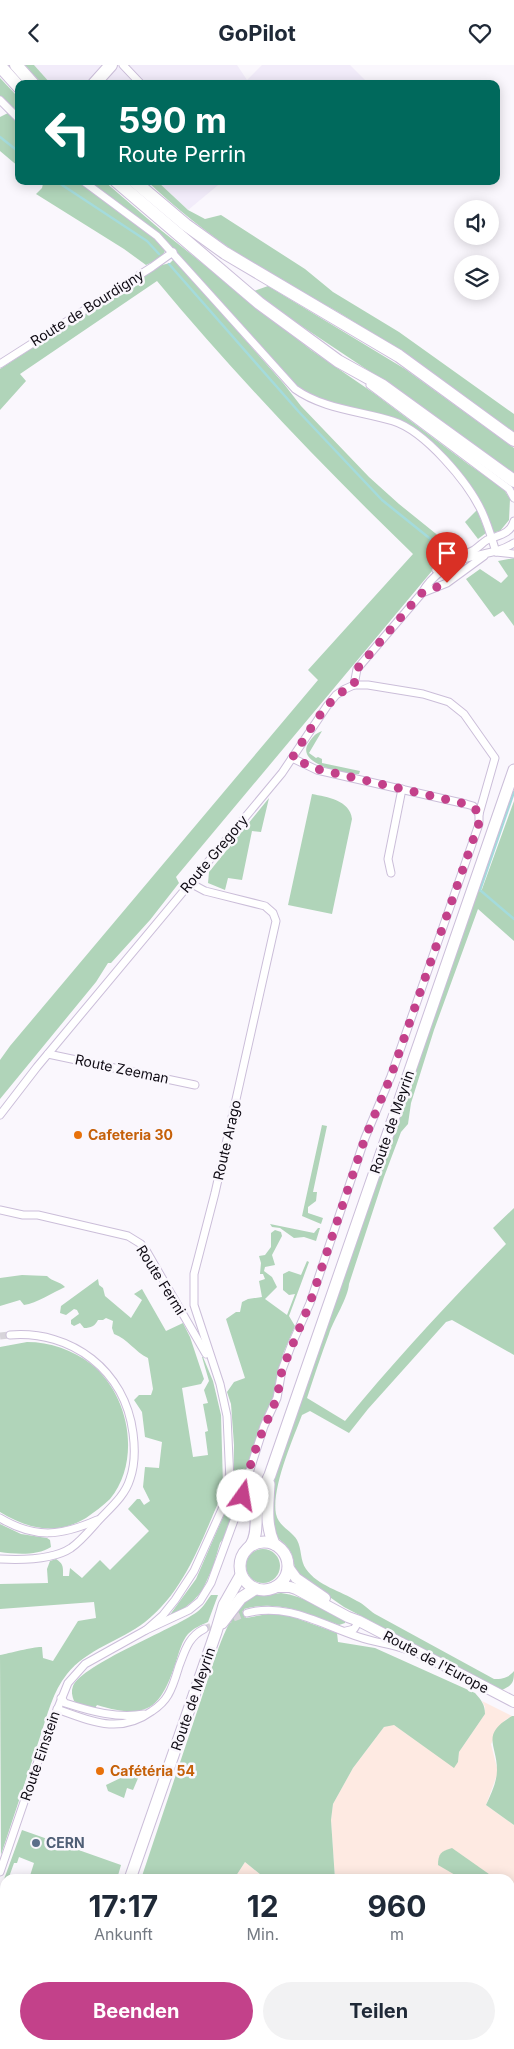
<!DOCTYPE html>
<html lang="de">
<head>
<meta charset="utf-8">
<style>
	body { margin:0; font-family:Inter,sans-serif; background:#f2f2f3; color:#1f2937; height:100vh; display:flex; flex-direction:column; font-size:19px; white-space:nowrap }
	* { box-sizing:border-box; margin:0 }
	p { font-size:16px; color:#747a83 }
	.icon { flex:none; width:28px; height:28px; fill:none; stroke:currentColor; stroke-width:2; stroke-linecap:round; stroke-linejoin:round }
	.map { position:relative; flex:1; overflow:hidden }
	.panel { position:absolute; left:0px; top:1809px; width:515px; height:176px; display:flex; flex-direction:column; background:#fff; border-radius:15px 15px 0 0; box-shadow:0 2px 12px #0003 }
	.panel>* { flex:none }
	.banner { position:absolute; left:15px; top:15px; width:485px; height:105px; border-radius:10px; box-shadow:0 2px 12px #0003; background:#00695c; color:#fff; overflow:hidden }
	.controls { position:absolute; left:454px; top:135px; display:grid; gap:10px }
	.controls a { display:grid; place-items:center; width:45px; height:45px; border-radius:50%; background:#fff; box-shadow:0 2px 12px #0003; font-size:25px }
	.pin { position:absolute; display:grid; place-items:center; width:42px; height:42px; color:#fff; margin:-51px -21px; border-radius:50% 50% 50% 0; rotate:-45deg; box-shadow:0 0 5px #0007 }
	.pin .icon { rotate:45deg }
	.me { position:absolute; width:55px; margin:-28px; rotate:13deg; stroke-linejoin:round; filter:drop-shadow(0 0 4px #0008) }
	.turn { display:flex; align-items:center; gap:18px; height:105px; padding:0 20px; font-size:22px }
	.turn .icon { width:65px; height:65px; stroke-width:2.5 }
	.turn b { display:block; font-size:35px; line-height:42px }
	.eta { display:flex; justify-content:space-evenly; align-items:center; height:85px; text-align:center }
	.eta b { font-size:30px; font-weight:700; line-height:35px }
	.action { display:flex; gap:10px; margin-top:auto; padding:10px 20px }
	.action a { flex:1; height:58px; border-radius:30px; background:#c3418a; color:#fff; font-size:20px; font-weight:700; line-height:58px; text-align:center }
	.action a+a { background:#f2f2f3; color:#1f2937 }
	header { display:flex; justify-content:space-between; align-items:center; height:65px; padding:0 20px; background:#fff; font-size:22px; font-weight:700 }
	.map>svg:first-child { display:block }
	.built { fill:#f2ecfa }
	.industrial { fill:#feeae2 }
	.green { fill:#b0d4b9 }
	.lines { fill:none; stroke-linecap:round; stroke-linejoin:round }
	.stream { stroke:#a4dbdc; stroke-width:2.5 }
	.street-tunnel { stroke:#d7d4da; stroke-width:7; stroke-dasharray:7 3.5; stroke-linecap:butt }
	.primary-tunnel { stroke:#d7d4da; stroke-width:11; stroke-dasharray:11 5.5; stroke-linecap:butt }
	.street-casing { stroke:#cbbed9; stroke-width:9 }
	.secondary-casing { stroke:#cbbed9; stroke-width:12 }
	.primary-casing { stroke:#cbbed9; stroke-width:13 }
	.highway-casing { stroke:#cbbed9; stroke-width:14 }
	.street { stroke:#fff; stroke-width:7 }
	.secondary { stroke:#fff; stroke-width:10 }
	.primary { stroke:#fff; stroke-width:11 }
	.highway { stroke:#fff; stroke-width:12 }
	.route { stroke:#c3418a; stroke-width:9; stroke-dasharray:0 16.2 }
	.food-dot { fill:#e8710a; stroke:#faf7fd; stroke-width:2 }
	.service-dot { fill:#5c6f8a; stroke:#faf7fd; stroke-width:2 }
	.labels { text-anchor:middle; stroke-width:5; stroke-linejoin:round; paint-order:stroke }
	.street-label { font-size:14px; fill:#0f0b14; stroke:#faf7fd }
	.food-label { font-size:14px; font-weight:bold; fill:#c56008; stroke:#faf7fd; text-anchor:start }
	.service-label { font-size:14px; font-weight:bold; fill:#4e5e75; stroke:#faf7fd; text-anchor:start }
</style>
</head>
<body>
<header><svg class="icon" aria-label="back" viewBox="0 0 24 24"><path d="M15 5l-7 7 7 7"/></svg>GoPilot<svg class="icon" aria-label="heart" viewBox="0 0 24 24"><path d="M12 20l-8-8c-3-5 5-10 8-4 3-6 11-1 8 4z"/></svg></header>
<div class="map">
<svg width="514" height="1984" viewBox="0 0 514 1984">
	<rect width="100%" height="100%" fill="#faf7fd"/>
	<g class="built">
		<polygon points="34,0 237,0 247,15 262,0 350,0 369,19 51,19"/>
		<polygon points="157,116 223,116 188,145"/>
	</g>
	<g class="industrial">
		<polygon points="482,1636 512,1651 505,1655 491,1679 497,1703 497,1710 486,1740 514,1760 514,1984 469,1984 465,1981 463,1984 423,1984 417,1980 510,1980 510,1814 335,1814 331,1755 333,1739 353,1703 384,1662 390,1660 394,1660 454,1702 458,1697 459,1687 485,1649 485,1642"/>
		<polygon points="245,1797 266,1814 234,1814"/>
		<polygon points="174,1980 327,1980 324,1984 184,1984"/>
	</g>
	<g class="green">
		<polygon points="25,0 34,0 51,19 42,19"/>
		<polygon points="0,13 19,33 19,51 0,31"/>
		<polygon points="8,48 19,59 19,102 0,86 0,52"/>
		<polygon points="39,116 79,116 150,169 162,179 165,186 161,193 146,200 124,184 36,129 42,123 43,119"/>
		<path d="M87,116H104L162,166L311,285L375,329L468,399L503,423L510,434L509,455L500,466L492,468C467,427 445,374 398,354L319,334L299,323L274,299L159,169Z"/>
		<path d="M147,116H157L188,145L205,154L221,150L305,204L333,227L399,267L514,349V367C460,330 407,290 351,255C333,243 313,234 294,224C241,193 191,158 147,116Z"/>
		<path d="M174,194L284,319L301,341L369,412L399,439L461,489L451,493L447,488L176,812L179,818L150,855L111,898H108L96,917L0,1034V995L10,981L318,615L308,605L413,489C324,403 237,312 157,216L20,309L26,316L0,345V304L158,201L170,198Z"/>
		<polygon points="268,221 405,304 514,383 514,409 381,314 285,250 254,226"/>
		<polygon points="477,445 486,468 478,474 465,457"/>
		<polygon points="514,493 514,561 503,546 494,552 466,514 480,504 501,518 508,511 498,496"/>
		<path d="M322,666L309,688L316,693L318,692L322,694V698L360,706L359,709C346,710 296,699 308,679C312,673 314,669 322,666Z"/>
		<path d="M312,729C327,732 350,735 352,754L332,849L288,840Z"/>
		<polygon points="269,733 261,767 252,766 242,815 228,813 225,825 208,818 209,807"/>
		<path d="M514,736V876L478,844L434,965L411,1038L408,1059L401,1067L384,1112L349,1219C348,1233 334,1254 329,1269C321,1290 314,1312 307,1333L345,1356C396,1294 450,1236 506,1179L493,1163L514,1143V1290L452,1255L446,1257L368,1344L349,1368L310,1346L302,1350C293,1374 271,1424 276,1449C279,1462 291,1465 297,1475C302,1484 300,1496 306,1504C318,1521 341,1526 357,1536C364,1539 369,1545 375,1549L494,1614C503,1614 508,1613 514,1606C514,1617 513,1620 502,1625L344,1542L298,1510C293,1503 295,1494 290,1486C286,1478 278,1475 273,1467L272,1427L274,1416L478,825L481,827Z"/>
		<polygon points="322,1060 327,1061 313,1127 317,1127 316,1136 308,1142 308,1148 323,1153 321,1159 302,1151"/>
		<polygon points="270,1159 314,1168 318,1163 320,1163 316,1176 304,1172 294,1173 280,1163 272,1162"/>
		<polygon points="275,1165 281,1167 282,1171 272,1190 275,1200 265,1202 264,1206 272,1212 277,1222 265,1234 287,1250 295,1229 289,1230 283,1225 283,1209 289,1206 301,1210 307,1196 309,1197 289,1251 295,1261 283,1289 277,1326 267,1350 263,1353 255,1377 239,1436 226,1470 220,1478 213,1502 202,1526 194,1535 182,1545 169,1551 196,1514 233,1429 234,1380 231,1339 227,1327 234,1317 245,1313 226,1254 236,1247 240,1247 242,1237 248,1234 262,1232 259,1216 265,1214 263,1209 260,1209 261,1198 259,1191 265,1190 271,1182 271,1168"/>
		<path d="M22,1210L47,1211C53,1217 59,1216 65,1222C52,1228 37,1238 24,1240L20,1235L0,1241V1213Z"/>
		<path d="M98,1214L99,1220L103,1223L105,1231L131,1253L142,1235L134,1229L142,1224L166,1266L183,1258L190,1272L204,1314L201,1319L182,1323L193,1392L208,1390L205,1367L208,1366L203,1339L208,1338L204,1325L209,1316L202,1292H203L213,1316L221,1350L223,1420L222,1429C202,1474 185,1526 145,1557C120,1576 87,1584 67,1609C53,1626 47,1651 40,1672C27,1711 14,1751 1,1790L0,1590C9,1588 37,1581 42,1582L43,1593L53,1596L78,1556L96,1553L94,1537L0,1544V1519L48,1518L47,1504L50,1496L56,1494C64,1499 63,1503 63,1511H69L70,1503L82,1513L100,1495L110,1505L149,1466L128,1444L137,1434H140L144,1440L150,1436L143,1422L145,1402L159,1403L162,1377L145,1372L142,1347L134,1335L139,1330H151L153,1324L148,1293C135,1287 128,1274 114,1269L112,1263L113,1256L106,1253L103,1255H98C95,1261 91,1263 84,1263L80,1258L74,1261L71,1259V1255L79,1249L77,1245L74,1244L66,1250L60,1248L61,1241Z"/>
		<path d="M27,1277C50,1277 73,1285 91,1299C129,1329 142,1395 110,1434C103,1441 94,1447 86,1453C56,1471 28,1464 0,1447V1282Z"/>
		<path d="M0,1459L21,1469L47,1473L50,1475L51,1482C37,1491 15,1489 0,1487Z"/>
		<circle cx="263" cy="1501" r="17"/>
		<path d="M281,1528C304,1531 325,1545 345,1556V1558L339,1560C308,1549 278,1534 244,1544L246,1553L273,1548L293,1552L337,1568L338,1577L375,1583L475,1628C481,1635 485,1639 485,1649L459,1687L458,1697L454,1703L394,1660L384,1662L353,1703L333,1739L331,1755L335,1814H266L245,1797L234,1814H141L217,1587C227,1562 232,1546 254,1529L265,1530Z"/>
		<path d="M211,1530H218L208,1557C201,1560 194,1563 188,1569C182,1576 179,1587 176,1597C160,1645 147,1655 97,1640L95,1643L82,1641L74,1636C72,1631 71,1626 73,1621C83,1599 172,1565 197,1547C203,1543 207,1535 211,1530Z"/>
		<path d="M512,1651H514V1760L486,1740C491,1729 497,1717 497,1705C497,1679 480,1670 512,1651Z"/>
		<polygon points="131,1708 139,1711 133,1725 127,1723 124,1733 108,1726 106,1720"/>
		<polygon points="22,1765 121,1800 117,1814 29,1814 34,1798 19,1792 17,1798 14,1798 9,1812 14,1814 5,1814 5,1819 3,1817"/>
		<path d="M452,1783L496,1814H462L438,1800C438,1789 441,1786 452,1783Z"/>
		<polygon points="514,1910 514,1950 510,1955 510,1916"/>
		<polygon points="115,1980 174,1980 184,1984 113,1984"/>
		<polygon points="327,1980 417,1980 423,1984 324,1984"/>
		<polygon points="465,1980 491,1980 488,1984 463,1984"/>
	</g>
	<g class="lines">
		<g class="stream">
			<polyline points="0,72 19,87"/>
			<polyline points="56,116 147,176 159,189"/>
			<polyline points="169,199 299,347 382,435 433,476 454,490"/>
			<polyline points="514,727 480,825 514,854"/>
		</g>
		<g class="street-tunnel">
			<polyline points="0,1271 10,1270"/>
			<polyline points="204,1564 247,1548"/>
		</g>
		<polyline class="primary-tunnel" points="64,1984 65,1980"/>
		<g class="street-casing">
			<g id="street">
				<polyline points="123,0 141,19"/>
				<polyline points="0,35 19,54"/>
				<path d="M83,116L157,171L295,324C323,344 360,346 393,356C425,366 468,417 482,447C488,460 492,474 496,487"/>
				<polyline points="0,299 152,202 173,187"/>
				<polyline points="370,320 509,424 514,433"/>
				<polyline points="496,487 514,489"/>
				<path d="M436,505C447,495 461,492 474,485C479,482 482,478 487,475C498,470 510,470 514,456"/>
				<polyline points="422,528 447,518 484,491"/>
				<path d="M354,620L357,604L422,528C431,511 451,497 470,492C486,488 500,487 514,478"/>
				<polyline points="292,693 317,705 466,739 473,741 479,749"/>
				<polyline points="391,808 388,794 402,724"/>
				<polyline points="48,989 195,1020"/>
				<polyline points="0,1050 37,1002 282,708 327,641 336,630 345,624 354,620 368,620 423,629 449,637 464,649 495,693 479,749 479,759 391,1011 365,1073 310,1238 291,1281 282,1305 277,1333 264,1361 247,1414 243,1431 211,1518 200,1536 189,1545 146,1565"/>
				<polyline points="0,1145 23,1150 38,1150 128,1171 141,1179 147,1187 206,1289"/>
				<path d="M0,1453C35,1474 61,1471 97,1455"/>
				<path d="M0,1494C20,1495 53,1495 71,1483C81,1476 90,1465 98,1456C110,1443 125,1431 130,1414C135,1400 135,1383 133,1368C125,1306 72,1265 10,1270"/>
				<path d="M247,1548C287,1537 322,1560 359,1572C374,1577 389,1579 405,1584"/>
				<polyline points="346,1566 354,1564 359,1556"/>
				<path d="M61,1633L65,1638C90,1646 118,1654 144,1649"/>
				<path d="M57,1644C91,1656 119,1670 152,1646C158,1642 164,1637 168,1630C173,1622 176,1611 179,1601C185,1586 188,1572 204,1564"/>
				<polyline points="0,1807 47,1670 68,1618 85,1599 146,1565 163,1550 175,1535 194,1506 228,1431 230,1416 227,1351 220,1319 194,1240 194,1209 215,1128 276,856 273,848 265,841 205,826 190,818"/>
			</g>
		</g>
		<g class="secondary-casing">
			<g id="secondary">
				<polyline points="288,1502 296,1513 325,1533"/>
				<polyline points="275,1522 290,1522 296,1524 348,1552 359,1556 514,1637"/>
			</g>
		</g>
		<g class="primary-casing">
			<g id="primary">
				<path d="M269,1419C268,1440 265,1459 274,1479"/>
				<circle cx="264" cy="1501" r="24"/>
				<path d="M251,1480C258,1469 255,1457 257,1444C260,1432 264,1421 270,1410L514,705"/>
				<polyline points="222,1558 241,1533 255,1524"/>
				<polyline points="130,1814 216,1567 224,1540 241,1510"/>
				<polyline points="80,1984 81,1980"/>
			</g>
		</g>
		<g class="highway-casing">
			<g id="highway">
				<polyline points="16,0 33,19"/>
				<polyline points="0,1 19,22"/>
				<polyline points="94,19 111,0"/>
				<polyline points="116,116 259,238 338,296 383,321 514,416"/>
				<polyline points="134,116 186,160 225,188 399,291 514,375"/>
			</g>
		</g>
		<use href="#street" class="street"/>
		<use href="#secondary" class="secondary"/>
		<use href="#primary" class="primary"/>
		<use href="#highway" class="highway"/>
	</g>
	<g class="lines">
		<path class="route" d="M243,1431L246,1414L258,1377L277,1333L282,1305L310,1238L365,1073L391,1011L480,755L478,746L466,739L317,704L292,693C308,669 327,631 354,620L357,604L413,538L422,528L447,518"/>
	</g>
	<g class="food-dot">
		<circle cx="78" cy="1070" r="5"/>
		<circle cx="100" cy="1706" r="5"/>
	</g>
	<circle class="service-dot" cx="36" cy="1778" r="5"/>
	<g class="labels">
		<g class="street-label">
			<text transform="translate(87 243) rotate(-32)" y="5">Route de Bourdigny</text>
			<text transform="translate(214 789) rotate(-50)" y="5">Route Gregory</text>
			<text transform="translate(122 1004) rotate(12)" y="5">Route Zeeman</text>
			<text transform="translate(392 1057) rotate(-71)" y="5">Route de Meyrin</text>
			<text transform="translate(227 1075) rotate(-77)" y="5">Route Arago</text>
			<text transform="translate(161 1215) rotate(58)" y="5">Route Fermi</text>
			<text transform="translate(436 1597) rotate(28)" y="5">Route de l'Europe</text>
			<text transform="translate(193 1634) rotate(-71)" y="5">Route de Meyrin</text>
			<text transform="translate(40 1691) rotate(-71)" y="5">Route Einstein</text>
		</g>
		<g class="food-label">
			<text x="88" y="1075">Cafeteria 30</text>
			<text x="110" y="1711">Cafétéria 54</text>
		</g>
		<g class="service-label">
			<text x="46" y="1783">CERN</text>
		</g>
	</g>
</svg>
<div class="controls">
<a><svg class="icon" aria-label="sound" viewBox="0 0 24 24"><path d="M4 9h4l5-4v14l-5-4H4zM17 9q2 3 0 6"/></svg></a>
<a><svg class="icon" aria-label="layers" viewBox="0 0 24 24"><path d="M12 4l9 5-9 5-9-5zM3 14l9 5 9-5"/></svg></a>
</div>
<div class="pin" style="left:447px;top:518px;background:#d93025"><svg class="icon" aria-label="arrive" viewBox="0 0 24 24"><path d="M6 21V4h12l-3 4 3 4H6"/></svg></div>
<svg class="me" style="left:243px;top:1431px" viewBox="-20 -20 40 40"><circle r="19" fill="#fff"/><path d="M0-13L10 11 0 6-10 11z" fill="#c3418a"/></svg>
<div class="banner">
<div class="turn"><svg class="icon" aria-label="left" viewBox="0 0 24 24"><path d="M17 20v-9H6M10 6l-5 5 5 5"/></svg><div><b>590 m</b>Route Perrin</div></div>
</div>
<section class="panel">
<div class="eta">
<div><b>17:17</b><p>Ankunft</p></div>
<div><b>12</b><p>Min.</p></div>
<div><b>960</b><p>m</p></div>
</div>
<div class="action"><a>Beenden</a><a>Teilen</a></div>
</section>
</div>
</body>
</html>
